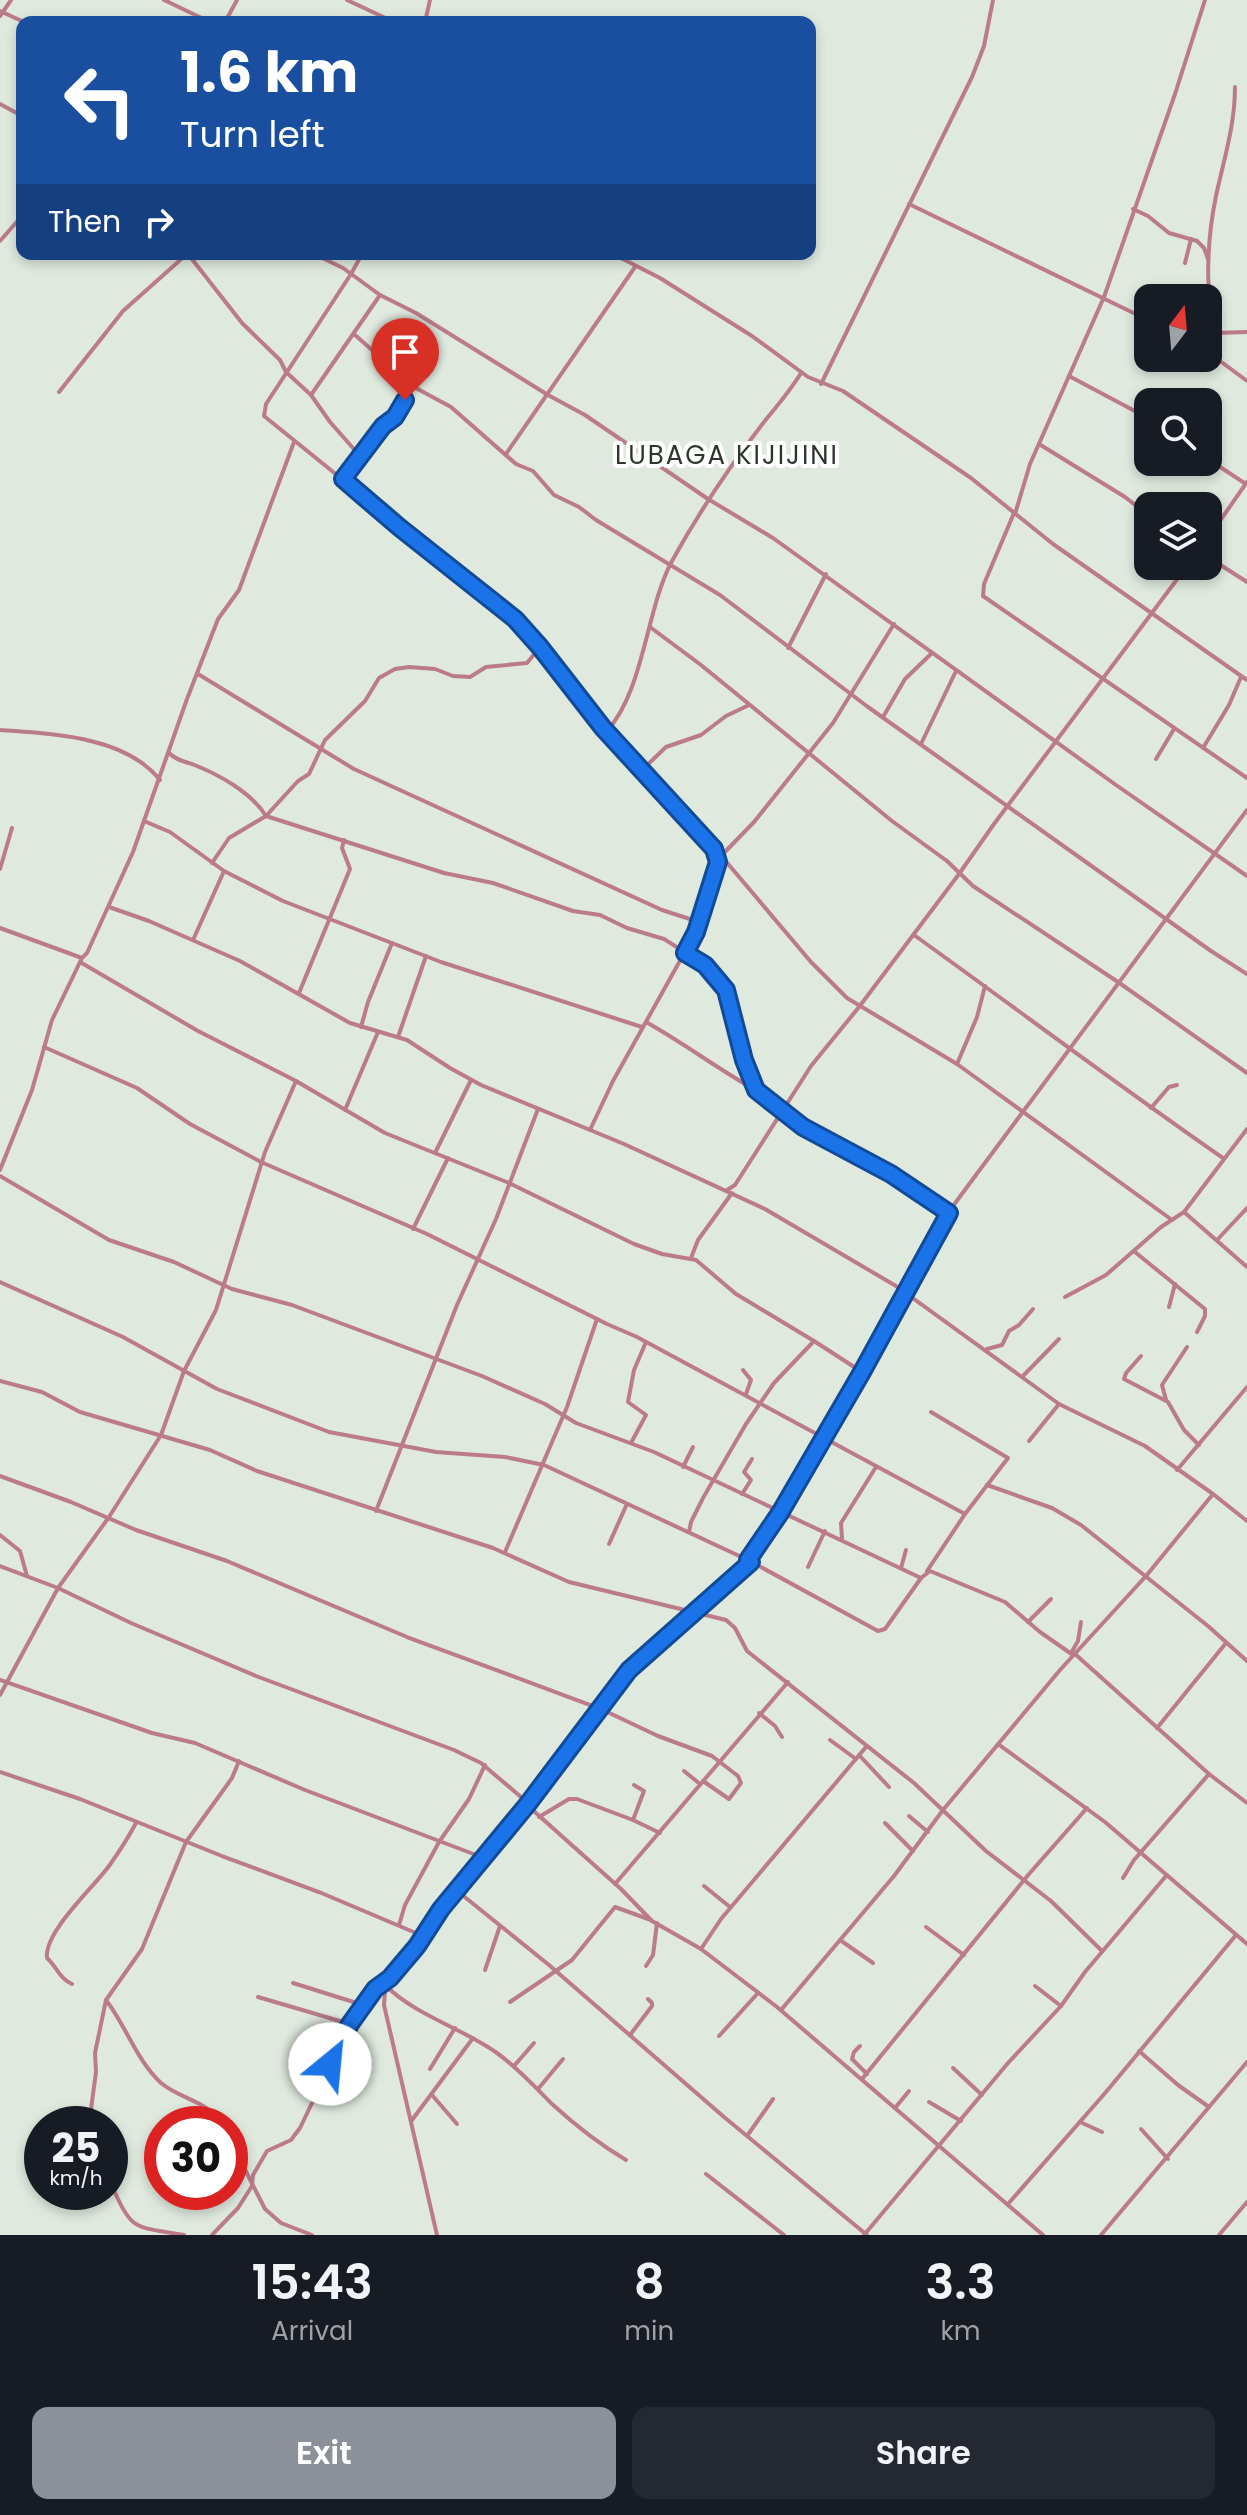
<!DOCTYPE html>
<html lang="en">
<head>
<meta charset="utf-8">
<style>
	body { margin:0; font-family:Poppins,sans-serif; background:#242831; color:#f1f3f6; height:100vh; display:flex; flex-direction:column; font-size:30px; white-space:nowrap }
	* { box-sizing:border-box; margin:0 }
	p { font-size:26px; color:#9ea1a6 }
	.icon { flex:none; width:44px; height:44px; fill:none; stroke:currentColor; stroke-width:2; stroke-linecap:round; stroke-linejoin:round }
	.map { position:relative; height:2235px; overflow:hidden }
	.sheet { display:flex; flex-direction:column; background:#171b24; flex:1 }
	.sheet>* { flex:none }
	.hud { position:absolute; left:16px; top:16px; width:800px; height:244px; border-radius:16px; box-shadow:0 4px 12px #0003; background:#1a4fa0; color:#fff; overflow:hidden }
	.needle { width:52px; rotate:16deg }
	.fabs { position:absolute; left:1134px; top:284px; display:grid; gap:16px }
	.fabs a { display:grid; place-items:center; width:88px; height:88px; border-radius:16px; background:#171b24; box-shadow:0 4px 12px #0003; font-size:40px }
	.speed { position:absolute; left:24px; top:2106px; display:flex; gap:16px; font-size:40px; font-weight:700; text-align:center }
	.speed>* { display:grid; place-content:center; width:104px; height:104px; border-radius:50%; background:#171b24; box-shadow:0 4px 12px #0003; line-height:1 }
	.speed small { font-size:20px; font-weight:400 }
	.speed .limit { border:12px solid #d22; background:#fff; color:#111 }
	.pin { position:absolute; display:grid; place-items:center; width:68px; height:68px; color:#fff; margin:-82px -34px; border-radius:50% 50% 50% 0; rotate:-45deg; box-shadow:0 0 8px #0007 }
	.pin .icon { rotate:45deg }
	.me { position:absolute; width:88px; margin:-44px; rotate:28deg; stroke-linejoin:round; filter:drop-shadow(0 0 6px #0008) }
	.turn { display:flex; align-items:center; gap:28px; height:168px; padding:0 32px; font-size:36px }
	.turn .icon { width:104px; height:104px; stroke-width:2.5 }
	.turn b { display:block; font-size:56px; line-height:68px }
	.then { display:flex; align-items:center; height:76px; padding:0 32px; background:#0003; gap:16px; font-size:30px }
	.eta { display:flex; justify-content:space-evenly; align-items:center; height:136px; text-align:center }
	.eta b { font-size:48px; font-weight:600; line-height:56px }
	.action { display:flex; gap:16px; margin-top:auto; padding:16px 32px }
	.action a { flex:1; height:92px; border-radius:16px; background:#8c9099; color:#fff; font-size:32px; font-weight:600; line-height:92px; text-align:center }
	.action a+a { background:#242831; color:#f1f3f6 }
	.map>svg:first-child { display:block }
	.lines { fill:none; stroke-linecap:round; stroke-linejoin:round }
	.minor { stroke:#bb7b89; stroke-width:4 }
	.route-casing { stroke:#114b97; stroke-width:20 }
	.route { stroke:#1a73e8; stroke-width:14 }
	.labels { text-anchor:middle; stroke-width:8; stroke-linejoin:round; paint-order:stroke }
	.quarter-label { font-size:26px; letter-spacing:2px; fill:#2d352d; stroke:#fff }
</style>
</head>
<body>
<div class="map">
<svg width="1247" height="2235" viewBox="0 0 1247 2235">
	<rect width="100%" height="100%" fill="#dfe9de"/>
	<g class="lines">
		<g class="minor">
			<polyline points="164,0 210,22"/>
			<polyline points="347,0 394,22"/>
			<polyline points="0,11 24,22"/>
			<polyline points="0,16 11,0"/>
			<polyline points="225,22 237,0"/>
			<polyline points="425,22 430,0"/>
			<path d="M1235,87C1235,125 1224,159 1216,196C1205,249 1205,308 1220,361L1247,381"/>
			<polyline points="0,104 22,116"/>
			<polyline points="909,204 1148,320"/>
			<polyline points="1133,209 1148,216 1169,233 1197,241 1204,248 1208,259"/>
			<polyline points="0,241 22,216"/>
			<polyline points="188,254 242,323 280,360 286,372 311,395 330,422 360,456"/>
			<polyline points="314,254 343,268 380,295 416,313 548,395 585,415 708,499 773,538 1116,785 1247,876"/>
			<polyline points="362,254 351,274 266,404 264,416 515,619 540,647 603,728 714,849 718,858 696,932 613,1081 590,1130"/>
			<polyline points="613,254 660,278 752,336 808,377 843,391 971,478 1053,544 1247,680"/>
			<polyline points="1185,263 1191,239"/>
			<polyline points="1214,333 1247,332"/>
			<polyline points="355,335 414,387 451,407 516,464 533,471 554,495 579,507 596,520 720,595 868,707 1211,951 1247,974"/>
			<polyline points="1208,357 1220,362"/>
			<polyline points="1069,376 1148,418"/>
			<polyline points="821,384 972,77 984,46 993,0"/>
			<polyline points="59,392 123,311 187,254"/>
			<polyline points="311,395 380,295"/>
			<polyline points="1039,444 1125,497 1148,515"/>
			<polyline points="506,454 635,267"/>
			<polyline points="1208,459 1246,484"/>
			<path d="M343,479C368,449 393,419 414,387"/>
			<polyline points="1014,513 984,584 983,596 1247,778"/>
			<polyline points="1015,514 1030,464 1104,297 1175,94 1205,0"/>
			<polyline points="1208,538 1247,482"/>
			<polyline points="1208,557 1247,582"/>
			<polyline points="650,627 701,665 892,821 947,861 973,886 1118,982 1247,1073"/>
			<polyline points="788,648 826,574"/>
			<polyline points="198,674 354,769 662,910 699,922"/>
			<polyline points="883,717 905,679 932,653"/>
			<path d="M0,730C52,734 125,736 160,780"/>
			<path d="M606,732C644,692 646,609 672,561C699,512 730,466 764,422C777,406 790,391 801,373"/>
			<polyline points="921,744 956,671"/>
			<polyline points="1203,748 1229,705 1241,677"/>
			<path d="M169,753C176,760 183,761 192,764C218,774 251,792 266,816L444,873L493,883L573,911L600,915L627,928L664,939L705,965L725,988L744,1060L756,1090L803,1127L891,1174L949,1213"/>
			<polyline points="1156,759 1174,729"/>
			<polyline points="641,771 666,747 701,735 726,716 749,705"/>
			<polyline points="144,821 170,832 224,871 283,901 441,962 642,1027"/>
			<polyline points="718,852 811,962 847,998 957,1064 1172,1220"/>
			<polyline points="722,855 754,822 833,723 894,624"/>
			<polyline points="212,863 229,838 266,816 298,781 309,774 325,740 365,701 379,678 395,669 409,667 435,669 453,676 470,677 486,667 527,663 540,647"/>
			<polyline points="0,869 12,828"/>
			<polyline points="109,907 149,921 240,961 350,1023 407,1040 450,1068 481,1085 624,1144 765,1209 896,1286 1059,1404 1145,1446 1213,1494 1247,1521"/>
			<polyline points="0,928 82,958 87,953 133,852 187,699 218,619 239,590 294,442"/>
			<path d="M914,935C1017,1009 1119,1086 1223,1158"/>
			<polyline points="193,940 224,871"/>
			<polyline points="80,962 198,1031 296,1081 385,1133 509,1183 634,1244 662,1254 696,1260 736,1294 814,1341 774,1383 746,1424 703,1498 691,1522 689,1532"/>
			<polyline points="299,993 350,869 342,848 344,840"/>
			<path d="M646,1022C682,1042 715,1067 752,1088"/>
			<polyline points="361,1027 368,1002 392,943"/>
			<polyline points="398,1037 426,956"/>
			<polyline points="44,1047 137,1088 190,1124 261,1162 427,1234 607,1324 637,1337 965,1514"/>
			<polyline points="957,1064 977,1017 985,986"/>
			<polyline points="1151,1108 1169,1087 1177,1085"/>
			<polyline points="345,1110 378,1032"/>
			<polyline points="435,1153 471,1080"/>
			<polyline points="0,1170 32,1090 52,1020 81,960"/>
			<polyline points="0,1176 109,1240 174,1262 232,1289 292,1305 482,1376 545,1404 576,1423 654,1452 921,1578"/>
			<polyline points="727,1190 735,1185 811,1066 859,1007 959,874 994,824 1187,566"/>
			<polyline points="1184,1212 1247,1267"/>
			<polyline points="413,1229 448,1158"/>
			<polyline points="1217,1240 1247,1208"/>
			<polyline points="1135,1252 1205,1309 1205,1316 1197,1332"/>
			<polyline points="691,1258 698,1240 732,1193"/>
			<polyline points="0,1282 123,1337 217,1389 329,1432 436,1452 505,1457 544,1465 748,1560 878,1631 885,1629 921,1578 930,1571 1005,1602 1040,1632 1073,1655"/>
			<polyline points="1065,1297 1106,1275 1161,1227 1184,1212 1247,1129"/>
			<polyline points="1169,1307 1175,1284"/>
			<polyline points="814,1341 862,1372"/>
			<polyline points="987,1349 1002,1345 1009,1331 1019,1325 1033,1309"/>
			<polyline points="1141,1356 1126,1373 1124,1379 1168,1402 1184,1430 1199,1445"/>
			<polyline points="743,1370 751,1380 746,1394"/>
			<polyline points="1023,1376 1059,1339"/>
			<polyline points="0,1381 42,1392 80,1412 210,1450 257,1471 493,1548 569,1582 726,1620 735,1628 747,1651 914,1783 986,1851 1051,1901 1102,1951"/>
			<polyline points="1166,1400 1162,1385 1187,1347"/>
			<polyline points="1029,1441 1059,1404"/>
			<polyline points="631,1443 646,1415 628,1402 634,1370 646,1342"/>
			<polyline points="683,1467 693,1447"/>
			<polyline points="1177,1470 1247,1387"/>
			<polyline points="0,1476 71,1502 136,1530 227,1561 407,1637 601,1709 658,1736 712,1756 738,1776 741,1783 729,1799 703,1781"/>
			<polyline points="987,1485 1052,1508 1081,1525 1208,1626 1247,1661"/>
			<polyline points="742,1494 751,1480 744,1472 752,1459"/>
			<polyline points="376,1511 457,1305 496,1219 538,1109"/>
			<polyline points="0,1535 20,1551 27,1576"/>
			<polyline points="842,1538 841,1523 876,1467"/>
			<polyline points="609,1544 626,1506"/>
			<polyline points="505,1552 567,1407 597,1319"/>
			<polyline points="748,1560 780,1513 862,1372 950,1210 1247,810"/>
			<polyline points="0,1566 58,1588 131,1623 256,1676 454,1750 481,1763 528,1803"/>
			<polyline points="808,1567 825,1531"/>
			<polyline points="901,1568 906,1550"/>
			<polyline points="927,1571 965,1514 1008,1458 931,1412"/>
			<polyline points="1028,1622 1051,1599"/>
			<polyline points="1071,1653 1078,1641 1081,1622"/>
			<polyline points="1075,1654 1209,1774 1247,1803"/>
			<polyline points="0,1680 152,1733 195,1743 305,1790 484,1858"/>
			<polyline points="0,1695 58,1588 109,1517 161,1435 184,1371 216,1310 265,1152 296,1081"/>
			<polyline points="759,1713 775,1726 782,1737"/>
			<polyline points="1157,1728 1226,1643"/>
			<polyline points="830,1740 856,1759"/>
			<polyline points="998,1744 1105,1822 1247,1944"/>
			<polyline points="859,1755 889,1787"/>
			<polyline points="684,1771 700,1784"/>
			<polyline points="0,1772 80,1799 222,1856 319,1892 423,1936"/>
			<polyline points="634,1785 644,1791 633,1820 660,1833"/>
			<polyline points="527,1805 621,1889 652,1921 701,1949 777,2007 1043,2235"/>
			<polyline points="909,1816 928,1832"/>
			<polyline points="539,1817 569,1799 577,1799 633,1820"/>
			<polyline points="885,1823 913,1851"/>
			<polyline points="1123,1878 1134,1860 1209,1774"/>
			<polyline points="615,1884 788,1682"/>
			<polyline points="704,1886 730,1907"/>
			<polyline points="456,1890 549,1965 724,2117 867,2235"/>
			<polyline points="399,1925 405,1905 439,1842 469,1799 485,1765"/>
			<polyline points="926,1927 964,1955"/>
			<polyline points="840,1940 873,1963"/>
			<polyline points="701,1949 721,1919 866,1747"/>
			<polyline points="646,1966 653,1955 657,1923"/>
			<polyline points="485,1970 500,1926"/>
			<polyline points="293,1983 363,2005"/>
			<path d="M72,1984C59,1978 57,1967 47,1958C44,1932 93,1888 109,1866C119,1852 128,1838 136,1823"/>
			<path d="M386,1986C417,2016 462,2028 497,2053C518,2068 534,2086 552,2104C575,2125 599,2144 626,2160"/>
			<polyline points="1035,1986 1061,2006"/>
			<polyline points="258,1997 350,2024"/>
			<path d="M106,2000C126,2026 137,2061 161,2083C180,2099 208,2101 222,2124"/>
			<polyline points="510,2002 572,1960 615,1907 651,1920"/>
			<polyline points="781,2010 894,1876 943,1810 1060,1670 1146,1576 1213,1494"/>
			<polyline points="630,2035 652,2006 652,2003 648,1999"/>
			<polyline points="719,2036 758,1993"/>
			<polyline points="860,2046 854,2052 852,2059 867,2074"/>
			<polyline points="1139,2051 1178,2085 1209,2107"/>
			<polyline points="514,2066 534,2043"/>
			<polyline points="953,2068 982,2095"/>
			<polyline points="430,2069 455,2028"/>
			<polyline points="862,2079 1029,1874 1087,1808"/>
			<polyline points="538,2089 563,2059"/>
			<polyline points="432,2095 457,2124"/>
			<polyline points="929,2102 961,2121"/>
			<polyline points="895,2108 909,2091"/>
			<polyline points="412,2120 473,2038"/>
			<polyline points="1080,2122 1102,2132"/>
			<polyline points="89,2124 96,2072 95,2053 106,2000 142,1949 186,1842 232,1778 239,1761"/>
			<polyline points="1141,2129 1168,2159"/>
			<polyline points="747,2136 773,2099"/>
			<polyline points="230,2140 265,2209 281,2223 312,2235"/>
			<polyline points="706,2174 784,2235"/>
			<path d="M110,2182C133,2232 131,2226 184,2235"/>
			<polyline points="1008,2204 1106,2092 1236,1935"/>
			<polyline points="212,2235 238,2208 252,2186 253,2175 267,2151 291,2140 300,2128 350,2024 375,1989 388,1980"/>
			<polyline points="437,2235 384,2005 385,1991 390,1978 417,1946 441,1909 527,1805 629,1670 751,1562"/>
			<polyline points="864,2235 1008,2063 1061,2006 1085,1972 1166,1876"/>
			<polyline points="1101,2235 1247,2062"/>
			<polyline points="1219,2235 1247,2202"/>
		</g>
	</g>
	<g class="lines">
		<g class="route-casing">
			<polyline id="route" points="330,2064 350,2024 375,1989 390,1978 417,1946 441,1909 527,1805 629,1670 751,1562 748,1560 780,1513 862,1372 949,1213 891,1174 803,1127 756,1090 744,1060 726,990 705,965 685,953 696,932 718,862 714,849 603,728 540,647 515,619 399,527 343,479 383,426 395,417 405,400"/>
		</g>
		<use href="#route" class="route"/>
	</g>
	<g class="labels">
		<g class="quarter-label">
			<text x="727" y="464">LUBAGA KIJIJINI</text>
		</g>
	</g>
</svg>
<div class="fabs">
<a><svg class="needle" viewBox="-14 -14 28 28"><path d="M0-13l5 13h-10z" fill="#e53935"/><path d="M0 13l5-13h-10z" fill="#9ea1a6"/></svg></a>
<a><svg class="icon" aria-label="search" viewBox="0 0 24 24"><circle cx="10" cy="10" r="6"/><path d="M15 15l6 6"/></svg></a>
<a><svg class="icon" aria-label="layers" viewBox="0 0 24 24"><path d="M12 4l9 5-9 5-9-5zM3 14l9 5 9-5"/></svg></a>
</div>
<div class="speed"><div>25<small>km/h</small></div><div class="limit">30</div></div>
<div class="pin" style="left:405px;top:400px;background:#d93025"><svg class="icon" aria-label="arrive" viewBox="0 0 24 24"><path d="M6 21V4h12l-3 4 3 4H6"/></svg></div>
<svg class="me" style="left:330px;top:2064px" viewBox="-20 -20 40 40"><circle r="19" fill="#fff"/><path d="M0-13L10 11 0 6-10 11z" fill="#1a73e8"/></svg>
<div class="hud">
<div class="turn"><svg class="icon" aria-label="left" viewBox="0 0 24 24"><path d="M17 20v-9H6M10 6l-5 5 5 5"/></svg><div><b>1.6 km</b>Turn left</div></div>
<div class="then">Then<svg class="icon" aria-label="right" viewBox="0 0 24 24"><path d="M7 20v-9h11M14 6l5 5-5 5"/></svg></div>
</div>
</div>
<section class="sheet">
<div class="eta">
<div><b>15:43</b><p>Arrival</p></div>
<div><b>8</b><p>min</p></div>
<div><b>3.3</b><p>km</p></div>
</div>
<div class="action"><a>Exit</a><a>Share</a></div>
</section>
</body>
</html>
